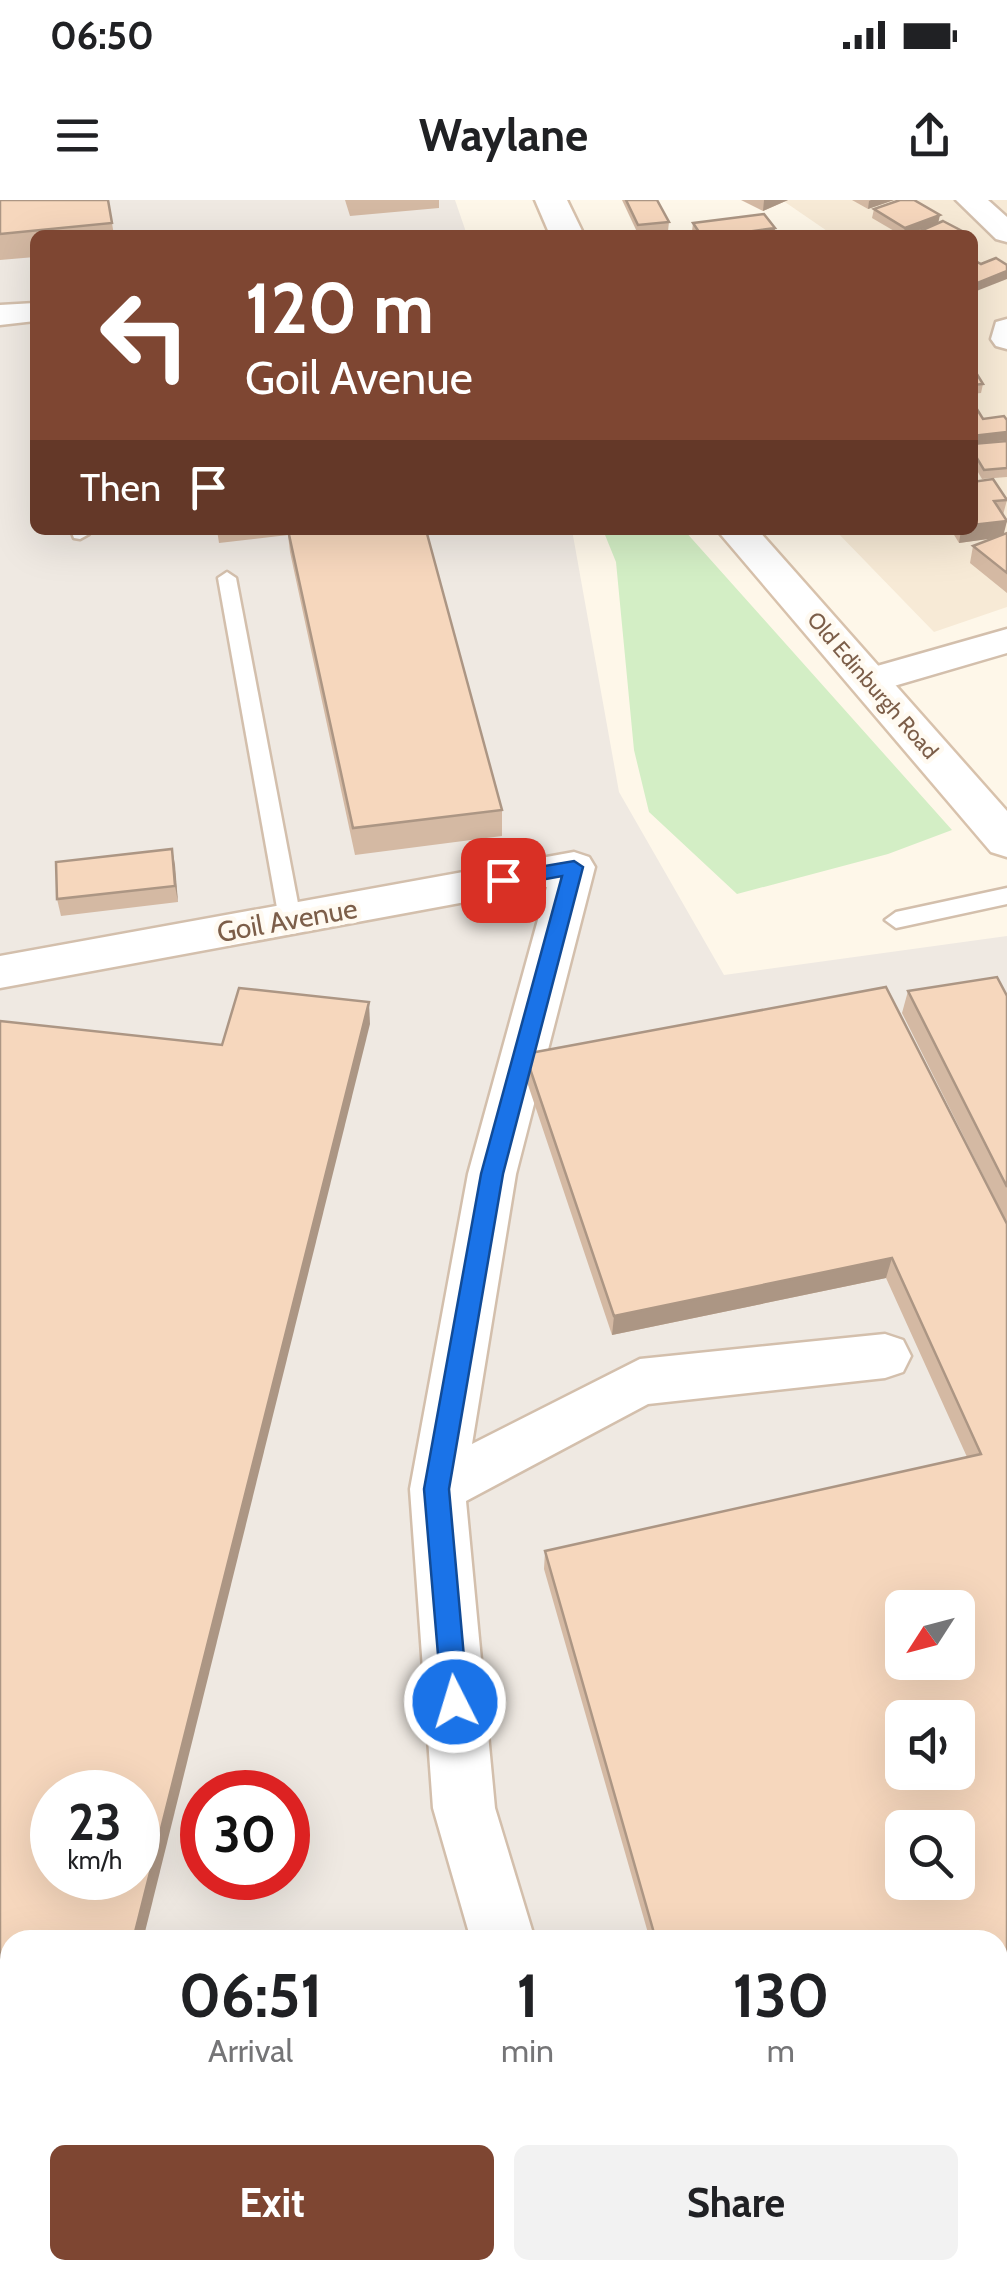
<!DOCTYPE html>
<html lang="en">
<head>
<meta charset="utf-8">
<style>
	body { margin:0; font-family:Cabin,sans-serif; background:#f2f2f2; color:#202124; height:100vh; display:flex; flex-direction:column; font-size:38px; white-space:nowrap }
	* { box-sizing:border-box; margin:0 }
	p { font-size:32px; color:#757577 }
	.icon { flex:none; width:55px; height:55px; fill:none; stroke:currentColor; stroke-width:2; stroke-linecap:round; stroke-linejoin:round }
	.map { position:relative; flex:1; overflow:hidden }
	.drawer { position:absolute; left:0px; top:1730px; width:1008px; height:350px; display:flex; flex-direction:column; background:#fff; border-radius:30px 30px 0 0; box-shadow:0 10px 40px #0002 }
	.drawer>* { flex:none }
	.top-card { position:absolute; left:30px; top:30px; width:948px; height:305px; border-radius:15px; box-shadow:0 10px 40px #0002; background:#7e4632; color:#fff; overflow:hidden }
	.needle { width:65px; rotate:234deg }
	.buttons { position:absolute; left:885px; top:1390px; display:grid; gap:20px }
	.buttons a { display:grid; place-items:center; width:90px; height:90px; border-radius:15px; background:#fff; box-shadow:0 10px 40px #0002; font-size:50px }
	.speed { position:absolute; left:30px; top:1570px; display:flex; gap:20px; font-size:50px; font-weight:700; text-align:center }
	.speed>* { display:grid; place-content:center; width:130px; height:130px; border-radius:50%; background:#fff; box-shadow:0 10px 40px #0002; line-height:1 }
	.speed small { font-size:25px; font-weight:400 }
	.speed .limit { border:15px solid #d22; background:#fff; color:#111 }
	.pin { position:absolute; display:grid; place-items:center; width:85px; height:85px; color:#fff; margin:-42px; border-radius:20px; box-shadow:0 5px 15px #0006 }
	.me { position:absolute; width:110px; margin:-55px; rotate:355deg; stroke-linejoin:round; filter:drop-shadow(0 0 8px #0008) }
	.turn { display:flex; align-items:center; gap:35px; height:210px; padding:0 50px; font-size:45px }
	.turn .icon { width:130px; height:130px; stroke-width:2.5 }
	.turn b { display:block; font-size:70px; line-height:85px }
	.then { display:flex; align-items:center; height:95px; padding:0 50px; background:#0003; gap:20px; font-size:38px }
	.eta { display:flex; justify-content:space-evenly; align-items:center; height:170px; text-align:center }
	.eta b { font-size:60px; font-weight:700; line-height:70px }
	.action { display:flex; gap:20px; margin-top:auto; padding:20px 50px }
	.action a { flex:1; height:115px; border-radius:15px; background:#7e4632; color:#fff; font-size:40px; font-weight:700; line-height:115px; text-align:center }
	.action a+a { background:#f2f2f2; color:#202124 }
	.status { display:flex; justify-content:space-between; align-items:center; height:70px; padding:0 50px; background:#fff; direction:ltr }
	.status svg { height:28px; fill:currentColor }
	header { display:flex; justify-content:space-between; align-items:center; height:130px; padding:0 50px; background:#fff; font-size:45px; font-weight:700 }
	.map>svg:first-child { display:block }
	.residential { fill:#f7ead6 }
	.industrial { fill:#efe9e2; fill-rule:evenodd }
	.green { fill:#d3eec5 }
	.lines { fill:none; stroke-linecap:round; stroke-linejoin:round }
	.lane-casing { stroke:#d3bfac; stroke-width:5 }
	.street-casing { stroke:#d3bfac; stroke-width:5 }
	.secondary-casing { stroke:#d8c2ac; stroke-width:5 }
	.lane { fill:#fff; fill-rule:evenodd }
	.street { fill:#fff; fill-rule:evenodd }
	.secondary { fill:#fff; fill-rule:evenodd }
	.wall { fill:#d4b9a3 }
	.shaded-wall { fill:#ac9684 }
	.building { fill:#f6d7bd; stroke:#ac9684; stroke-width:2.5; fill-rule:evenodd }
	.route { fill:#1a73e8; stroke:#114b97; stroke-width:2.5 }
	.labels { text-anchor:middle; stroke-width:9; stroke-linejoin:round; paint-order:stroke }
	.far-street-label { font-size:22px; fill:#7c5e49; stroke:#fffaf1 }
	.street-label { font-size:28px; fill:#7c5e49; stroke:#fffaf1 }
</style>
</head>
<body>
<div class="status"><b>06:50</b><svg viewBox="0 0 49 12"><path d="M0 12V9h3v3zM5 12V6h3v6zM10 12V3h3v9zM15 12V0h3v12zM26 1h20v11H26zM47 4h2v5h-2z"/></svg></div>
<header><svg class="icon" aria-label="menu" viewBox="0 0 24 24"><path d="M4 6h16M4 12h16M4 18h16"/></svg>Waylane<svg class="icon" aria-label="share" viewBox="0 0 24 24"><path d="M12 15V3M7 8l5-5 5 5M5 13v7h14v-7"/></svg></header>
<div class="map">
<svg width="1007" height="2080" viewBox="0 0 1007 2080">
	<rect width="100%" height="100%" fill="#fef7e9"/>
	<polygon class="residential" points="782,0 1007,0 1007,407 934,432 835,330 972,330 972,35 833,35"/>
	<path class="industrial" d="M0,0H455L467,35H35V330H572L619,592L724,775L1007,736V2080H0ZM902,1408H958V1462H902ZM902,1518H958V1572H902ZM52,1592H138V1678H52ZM202,1592H288V1678H202ZM902,1628H958V1682H902ZM10,1740H998V2070H10Z"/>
	<polygon class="green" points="603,330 684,330 952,630 888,654 737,694 649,612 634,550 616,362"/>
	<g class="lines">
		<g class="lane-casing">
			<g id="lane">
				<polygon points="71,330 89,330 89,334 80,339 74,338"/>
				<polygon points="227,372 236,378 301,719 290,727 279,719 218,378"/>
				<polygon points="1007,688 1007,704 896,728 885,720 896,712"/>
			</g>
		</g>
		<g class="street-casing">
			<g id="street">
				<polygon points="956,0 988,0 1007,17 1007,42 996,39"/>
				<polygon points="35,103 35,121 0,125 0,105"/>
				<polygon points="1007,119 1007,149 996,146 991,139 996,122"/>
				<polygon points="1007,429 1007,453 870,493 856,490 851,481 856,472"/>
				<polygon points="574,652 589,657 595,667 516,974 472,1244 640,1159 885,1134 903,1140 911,1156 903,1172 885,1178 648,1204 466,1301 495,1608 535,1740 471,1740 433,1608 410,1289 468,974 547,687 0,788 0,756"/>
				<polygon points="1007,1968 1007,2038 998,2041 998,1972"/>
				<polygon points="655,2070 745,2070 749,2080 659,2080"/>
				<polygon points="768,2070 861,2070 857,2080 764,2080"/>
			</g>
		</g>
		<g class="secondary-casing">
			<g id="secondary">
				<polygon points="535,0 567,0 584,35 550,35"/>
				<polygon points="717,330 758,330 1007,611 1007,657 991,652"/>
			</g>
		</g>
		<use href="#lane" class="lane"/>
		<use href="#street" class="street"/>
		<use href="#secondary" class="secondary"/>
	</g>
	<g class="wall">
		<polygon points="0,0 108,0 114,35 35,35 35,57 0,60"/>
		<polygon points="345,0 439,0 439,8 350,16"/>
		<polygon points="622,0 657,0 669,22 668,31 638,34"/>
		<polygon points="741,0 788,0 763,11"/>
		<polygon points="852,0 894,0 868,9"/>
		<polygon points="874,9 938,23 962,31 962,35 911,35 934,25 907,35 901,35 872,18"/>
		<polygon points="693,23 775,28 774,35 695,35 692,31"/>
		<polygon points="972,171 983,184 981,193 972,194"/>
		<polygon points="1007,241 1007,277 982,279 972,262 972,244"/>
		<polygon points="972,282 1007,300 1003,315 1003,335 1007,333 1007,393 970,363 973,346 994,338 959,343 951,330 972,330"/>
		<polygon points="217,330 426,330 502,610 502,636 355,655 290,352 288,335 219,343"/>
		<polygon points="172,649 178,702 61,716 57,699"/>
		<polygon points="908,791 1007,796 1007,1023 902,813"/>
		<polygon points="525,854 1007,1024 998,1740 650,1740 544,1369 545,1351 967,1257 886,1078 612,1135 525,876"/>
	</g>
	<g class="shaded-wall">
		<polygon points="764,0 788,0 763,11"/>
		<polygon points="871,0 894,0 868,9 869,1"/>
		<polygon points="940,15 938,24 903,35 905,28"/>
		<polygon points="775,28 774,35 725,35"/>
		<polygon points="1007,71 1007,79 974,92 975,84"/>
		<polygon points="1007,232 1007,240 972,244 972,236"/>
		<polygon points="1007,321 1003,337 959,343 961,330 972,330 972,325"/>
		<polygon points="172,649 175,665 178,702 175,686"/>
		<polygon points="369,802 370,824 143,1740 133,1740"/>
		<polygon points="892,1058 886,1078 612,1135 614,1116"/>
		<polygon points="1007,1782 1007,1791 998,1793 998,1784"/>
		<polygon points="50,2070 61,2070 59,2080 48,2080"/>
	</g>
	<g class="building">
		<polygon points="0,0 108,0 112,23 0,34"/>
		<polygon points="626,0 657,0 669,22 638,25"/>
		<polygon points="900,0 914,0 940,15 905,28 874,9"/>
		<polygon points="764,14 775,28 725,35 701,35 693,23"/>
		<polygon points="943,21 962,31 954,35 911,35"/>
		<polygon points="996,58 1007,65 1007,71 975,84 972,82 972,59 981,64"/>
		<polygon points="972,171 975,171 983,184 972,185"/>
		<polygon points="975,206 983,219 1004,216 1007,220 1007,232 972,236 972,207"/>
		<polygon points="1007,241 1007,268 984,270 972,250 972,244"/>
		<polygon points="993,279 1007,300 994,301 1007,321 972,325 972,282"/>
		<polygon points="288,330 426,330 502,610 353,628"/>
		<polygon points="1007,333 1007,373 973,346"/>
		<polygon points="172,649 175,686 57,699 56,662"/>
		<polygon points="997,777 1007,796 1007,987 908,791"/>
		<path d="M886,787L1007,1024V1782L998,1784V1740H656L545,1351L981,1254L892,1058L614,1116L525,854ZM902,1408H958V1462H902ZM902,1518H958V1572H902ZM902,1628H958V1682H902Z"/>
		<path d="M239,788L369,802L133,1740H10V2070H50L48,2080H0V821L222,845ZM52,1592H138V1678H52Z"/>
	</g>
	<polygon class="route" points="574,661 583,667 503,974 449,1289 468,1502 465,1511 455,1515 445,1511 442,1502 424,1289 481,974 562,676 503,687 493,680 503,673"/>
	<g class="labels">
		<g class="far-street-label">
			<text transform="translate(873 485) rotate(49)" y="8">Old Edinburgh Road</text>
		</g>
		<g class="street-label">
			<text transform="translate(287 720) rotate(-10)" y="10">Goil Avenue</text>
		</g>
	</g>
</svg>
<div class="buttons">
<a><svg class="needle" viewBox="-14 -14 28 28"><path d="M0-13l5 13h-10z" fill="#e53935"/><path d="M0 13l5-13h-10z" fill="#757577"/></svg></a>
<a><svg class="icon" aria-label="sound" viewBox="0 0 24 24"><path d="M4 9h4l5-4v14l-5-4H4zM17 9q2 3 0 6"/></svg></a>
<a><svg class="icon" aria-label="search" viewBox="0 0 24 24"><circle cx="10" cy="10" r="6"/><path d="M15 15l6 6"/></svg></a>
</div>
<div class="speed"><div>23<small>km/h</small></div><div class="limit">30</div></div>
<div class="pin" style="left:503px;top:680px;background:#d93025"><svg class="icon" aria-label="arrive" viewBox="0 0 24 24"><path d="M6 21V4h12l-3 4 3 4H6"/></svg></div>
<svg class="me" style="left:455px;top:1502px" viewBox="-20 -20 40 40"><circle r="17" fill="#1a73e8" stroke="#fff" stroke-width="3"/><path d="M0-11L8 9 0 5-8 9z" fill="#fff"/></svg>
<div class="top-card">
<div class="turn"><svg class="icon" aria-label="left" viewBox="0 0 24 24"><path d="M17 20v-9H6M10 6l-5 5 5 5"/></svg><div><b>120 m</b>Goil Avenue</div></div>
<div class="then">Then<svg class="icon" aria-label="arrive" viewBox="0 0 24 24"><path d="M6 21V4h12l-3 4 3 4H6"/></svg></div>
</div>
<section class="drawer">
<div class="eta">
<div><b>06:51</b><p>Arrival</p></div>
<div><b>1</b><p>min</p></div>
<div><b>130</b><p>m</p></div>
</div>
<div class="action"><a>Exit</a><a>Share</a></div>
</section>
</div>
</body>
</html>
